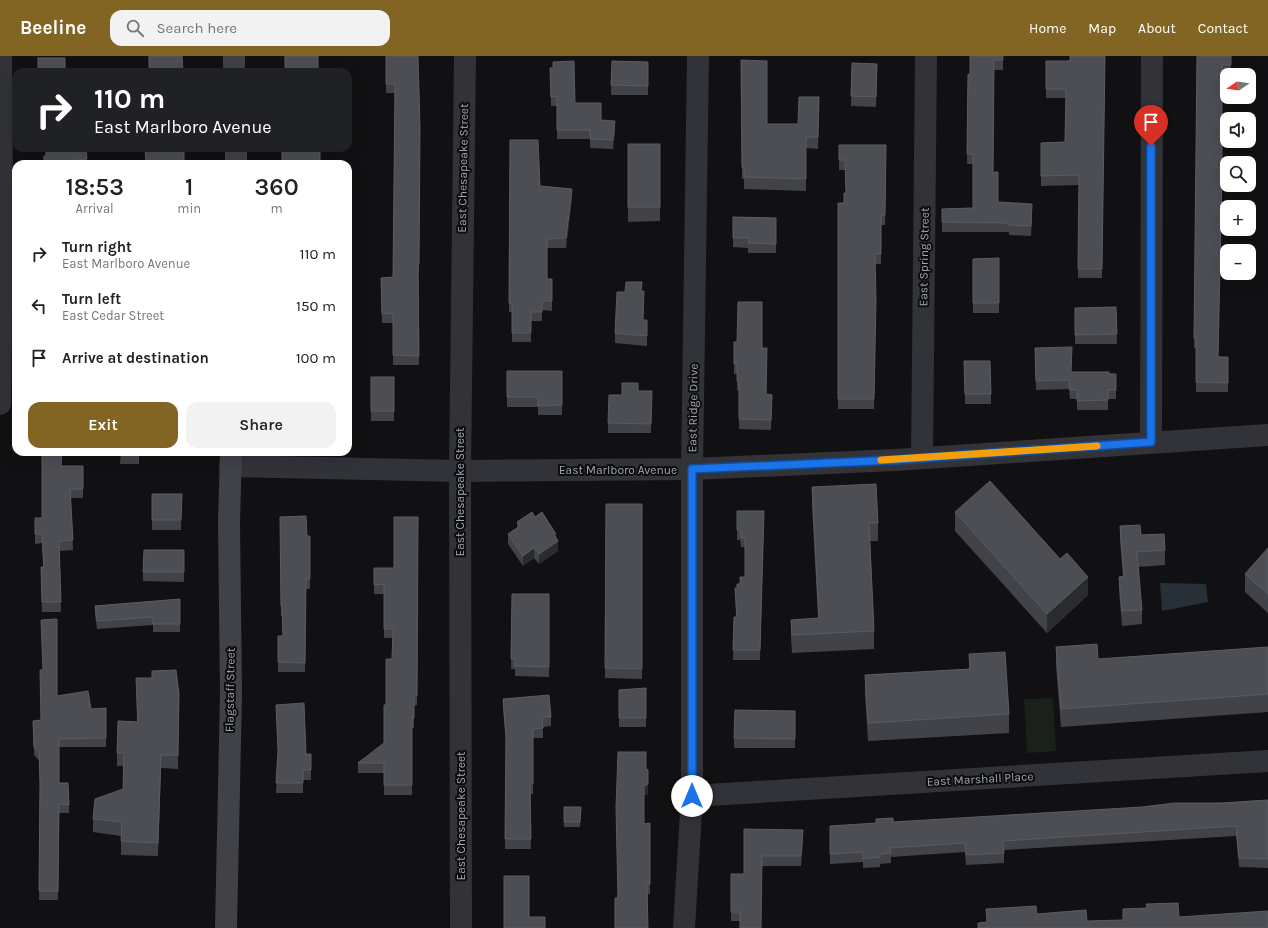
<!DOCTYPE html>
<html lang="en">
<head>
<meta charset="utf-8">
<style>
	body { margin:0; font-family:Karla,sans-serif; background:#f2f2f2; color:#222; height:100vh; display:flex; flex-direction:column; font-size:15px; white-space:nowrap }
	* { box-sizing:border-box; margin:0 }
	p { font-size:13px; color:#767676 }
	.icon { flex:none; width:22px; height:22px; fill:none; stroke:currentColor; stroke-width:2; stroke-linecap:round; stroke-linejoin:round }
	.map { position:relative; flex:1; overflow:hidden }
	.panel { position:absolute; left:12px; top:104px; width:340px; height:296px; display:flex; flex-direction:column; background:#fff; border-radius:12px; box-shadow:0 4px 16px #0002 }
	.panel>* { flex:none }
	.hud { position:absolute; left:12px; top:12px; width:340px; height:84px; border-radius:12px; box-shadow:0 4px 16px #0002; background:#202124; color:#fff; overflow:hidden }
	.needle { width:26px; rotate:257deg }
	.tools { position:absolute; left:1220px; top:12px; display:grid; gap:8px }
	.tools a { display:grid; place-items:center; width:36px; height:36px; border-radius:8px; background:#fff; box-shadow:0 4px 16px #0002; font-size:20px }
	.pin { position:absolute; display:grid; place-items:center; width:34px; height:34px; color:#fff; margin:-41px -17px; border-radius:50% 50% 50% 0; rotate:-45deg; box-shadow:0 0 4px #0007 }
	.pin .icon { rotate:45deg }
	.me { position:absolute; width:44px; margin:-22px; rotate:0deg; stroke-linejoin:round; filter:drop-shadow(0 0 3px #0008) }
	.turn { display:flex; align-items:center; gap:14px; height:84px; padding:0 16px; font-size:18px }
	.turn .icon { width:52px; height:52px; stroke-width:2.5 }
	.turn b { display:block; font-size:28px; line-height:34px }
	.eta { display:flex; justify-content:space-evenly; align-items:center; height:68px; text-align:center }
	.eta b { font-size:24px; font-weight:600; line-height:28px }
	.cta { display:flex; gap:8px; margin-top:auto; padding:8px 16px }
	.cta a { flex:1; height:46px; border-radius:12px; background:#826423; color:#fff; font-size:16px; font-weight:600; line-height:46px; text-align:center }
	.cta a+a { background:#f2f2f2; color:#222 }
	ul { padding:0; list-style:none }
	li { display:flex; align-items:center; gap:12px; height:52px; padding:0 16px }
	li div { flex:1 }
	li b { display:block; font-size:15px }
	li em { font-style:normal }
	header { display:flex; align-items:center; gap:24px; box-sizing:border-box; height:56px; padding:0 20px; background:#826423; color:#fff }
	header strong { font-size:19px }
	nav { display:flex; gap:22px; margin-inline-start:auto; font-size:14px }
	.search { width:280px; height:36px; background:#f2f2f2; display:flex; align-items:center; gap:10px; box-sizing:border-box; padding:0 14px; border-radius:12px; color:#767676; font-size:15px }
	.map>svg:first-child { display:block }
	.green { fill:#19211a }
	.water { fill:#273037 }
	.lines { fill:none; stroke-linecap:round; stroke-linejoin:round }
	.street { stroke:#323338; stroke-width:22 }
	.secondary { stroke:#404248; stroke-width:22 }
	.wall { fill:#424348 }
	.shaded-wall { fill:#2a2b2e }
	.building { fill:#4d4e54; stroke:#5a5c63 }
	.route-casing { stroke:#114b97; stroke-width:10 }
	.route { stroke:#1a73e8; stroke-width:7 }
	.slow { stroke:#f59e0b; stroke-width:7 }
	.labels { text-anchor:middle; stroke-width:4; stroke-linejoin:round; paint-order:stroke }
	.street-label { font-size:12px; fill:#a2a7b4; stroke:#0c0c0e }
</style>
</head>
<body>
<header>
<strong>Beeline</strong>
<div class="search"><svg class="icon" aria-label="search" viewBox="0 0 24 24"><circle cx="10" cy="10" r="6"/><path d="M15 15l6 6"/></svg>Search here</div>
<nav><a>Home</a><a>Map</a><a>About</a><a>Contact</a></nav>
</header>
<div class="map">
<svg width="1268" height="872" viewBox="0 0 1268 872">
	<rect width="100%" height="100%" fill="#111113"/>
	<polygon class="green" points="1053,642 1056,695 1027,697 1024,643"/>
	<polygon class="water" points="1160,527 1206,528 1208,546 1162,555"/>
	<g class="lines">
		<g class="street">
			<polyline points="0,348 2,150 1,0"/>
			<polyline points="1151,386 1152,0"/>
			<polyline points="922,402 926,0"/>
			<polyline points="230,410 460,415 692,413 895,404 1268,379"/>
			<polyline points="692,740 1268,705"/>
			<polyline points="461,872 460,415 465,0"/>
			<polyline points="684,872 692,740 692,413 698,0"/>
		</g>
		<g class="secondary">
			<polyline points="234,0 234,16"/>
			<polyline points="236,108 236,92"/>
			<polyline points="226,872 231,637 229,466 231,396"/>
		</g>
	</g>
	<g class="wall">
		<polygon points="386,0 420,71 419,218 418,218 419,309 393,309 393,267 382,267 381,222 393,221 395,37 386,37"/>
		<polygon points="970,0 1003,0 1003,14 994,14 993,116 998,146 1032,157 1031,180 1009,179 1009,176 942,176 942,153 973,152 973,108 967,108 968,18 970,19"/>
		<polygon points="1105,0 1102,222 1078,222 1079,129 1041,130 1041,87 1065,86 1066,42 1046,42 1046,5 1070,5"/>
		<polygon points="1197,0 1231,0 1231,18 1222,18 1218,301 1228,301 1228,336 1196,336 1196,292 1194,292"/>
		<polygon points="741,4 767,68 798,68 819,41 818,93 806,92 806,135 744,133 744,123 742,123"/>
		<polygon points="612,5 648,6 648,39 611,39"/>
		<polygon points="553,6 575,47 601,64 615,74 613,93 590,92 590,83 557,83 557,50 551,50 550,12 553,12"/>
		<polygon points="852,7 877,8 876,51 851,50"/>
		<polygon points="510,84 540,130 572,143 566,192 547,192 547,223 552,223 552,255 542,254 542,265 531,265 531,286 512,286 512,256 509,256"/>
		<polygon points="628,88 660,88 660,165 628,166"/>
		<polygon points="839,89 886,89 885,169 881,169 881,208 875,208 874,353 838,353 838,147 844,147 846,137 845,114 839,114"/>
		<polygon points="86,92 87,108 44,108"/>
		<polygon points="320,92 320,108 282,108"/>
		<polygon points="733,161 776,162 776,197 748,197 748,192 733,191"/>
		<polygon points="999,202 999,257 973,257 973,203"/>
		<polygon points="642,235 643,264 647,274 647,290 615,287 615,277"/>
		<polygon points="1116,251 1117,288 1075,288 1075,252"/>
		<polygon points="762,292 766,338 772,339 771,374 739,373 739,335 737,334 737,318 734,318 734,308"/>
		<polygon points="1035,292 1071,316 1116,318 1116,343 1108,343 1108,354 1077,354 1077,343 1070,343 1069,333 1036,334"/>
		<polygon points="964,305 991,338 991,348 965,348"/>
		<polygon points="507,315 562,315 562,359 538,359 538,351 507,351"/>
		<rect x="371" y="321" width="23" height="44"/>
		<polygon points="638,335 652,335 651,377 608,377 608,367 622,339"/>
		<polygon points="42,396 62,396 61,410 83,410 83,442 71,442 73,494 59,495 61,556 42,556 41,511 43,511 42,487 35,488 35,462 42,462"/>
		<polygon points="121,396 139,396 139,408 120,408"/>
		<polygon points="812,431 878,467 878,485 870,485 874,575 874,593 792,597 791,582 791,564 818,562 812,449"/>
		<polygon points="152,438 182,438 181,474 152,474"/>
		<polygon points="606,448 642,448 642,623 605,622"/>
		<polygon points="737,455 764,455 760,604 733,604 734,561 736,561 735,532 737,532 740,528 745,521 745,491 741,491 740,484 737,484"/>
		<polygon points="955,456 1060,503 1088,539 1047,577 955,475"/>
		<polygon points="280,461 307,480 310,480 310,533 306,533 305,616 278,616 278,580 283,580 282,560 281,560"/>
		<polygon points="418,461 417,649 414,650 414,672 412,672 412,739 384,739 384,717 358,717 358,707 384,687 386,649 392,603 393,582 384,582 384,538 374,538 374,512 394,512"/>
		<polygon points="535,461 556,481 558,495 539,508 534,502 523,510 508,488 508,478 517,472 517,466"/>
		<polygon points="1120,470 1141,479 1165,494 1165,509 1138,511 1142,554 1142,568 1122,570 1119,535 1119,521 1123,520 1120,485"/>
		<polygon points="1268,492 1268,557 1245,536 1245,518"/>
		<polygon points="184,494 184,526 143,525 143,516"/>
		<polygon points="512,538 549,538 549,621 515,620 515,613 511,613"/>
		<polygon points="180,543 180,576 153,576 153,569 97,573 95,558 95,550"/>
		<polygon points="1056,591 1098,603 1268,591 1268,656 1061,671 1056,610"/>
		<polygon points="969,598 1009,658 1009,677 868,685 865,638 865,619 969,613"/>
		<polygon points="136,622 179,638 178,713 161,712 158,800 121,799 121,780 93,776 93,763 123,733 123,710 117,710 117,697 137,666"/>
		<polygon points="646,632 646,671 619,671 619,634"/>
		<polygon points="57,640 91,653 106,652 106,691 59,691 59,727 69,749 69,757 59,757 58,844 39,844 40,733 39,704 34,699 33,665 41,664"/>
		<polygon points="503,643 551,661 551,670 543,671 543,682 533,682 533,738 530,738 531,793 505,793 506,687 503,653"/>
		<polygon points="276,649 306,698 311,698 311,724 303,724 303,737 276,737 278,698"/>
		<polygon points="795,655 795,692 734,692 734,682"/>
		<polygon points="646,713 648,738 644,739 644,768 650,767 650,838 617,842"/>
		<polygon points="1268,744 1268,812 1239,811 1236,780 1004,794 1004,807 966,809 965,796 891,801 891,807 880,808 880,811 863,812 863,806 830,808 830,770"/>
		<polygon points="564,751 581,756 580,771 564,771"/>
		<polygon points="744,773 803,783 801,810 762,810 740,865 731,865 731,818 744,818"/>
	</g>
	<g class="shaded-wall">
		<polygon points="615,65 615,74 613,93 613,84"/>
		<polygon points="572,133 572,143 566,192 566,182"/>
		<polygon points="554,478 556,478 556,487 558,485 558,495 539,508 539,498"/>
		<polygon points="534,492 534,502 523,510 523,500"/>
		<polygon points="1088,521 1088,539 1047,577 1047,558"/>
		<polygon points="161,699 161,712 158,800 158,787"/>
		<polygon points="648,728 648,738 644,739 644,730"/>
		<polygon points="803,774 803,783 801,810 801,800"/>
	</g>
	<g class="building">
		<polygon points="149,0 182,0 183,16 149,16"/>
		<rect x="285" y="0" width="33" height="16"/>
		<polygon points="386,0 418,0 420,71 419,208 418,208 419,300 393,299 393,257 382,258 381,222 393,221 395,28 386,28"/>
		<polygon points="970,0 1003,0 1003,4 994,4 993,116 998,116 998,146 1032,148 1031,170 1009,169 1009,167 942,166 942,153 973,152 973,98 967,98 968,18 970,19"/>
		<polygon points="1070,0 1105,0 1102,213 1078,213 1079,119 1041,120 1041,87 1065,86 1066,33 1046,33 1046,5 1070,5"/>
		<polygon points="1197,0 1231,0 1231,9 1222,9 1222,119 1218,301 1228,301 1228,327 1196,326 1196,282 1194,282"/>
		<rect x="38" y="2" width="27" height="14"/>
		<polygon points="741,4 767,5 767,68 798,68 799,41 819,41 818,81 806,81 806,123 744,121 744,111 742,111"/>
		<polygon points="574,5 575,47 601,47 601,64 615,65 613,84 590,83 590,74 557,74 557,40 551,41 550,12 553,12 553,6"/>
		<polygon points="612,5 648,6 648,30 611,29"/>
		<polygon points="852,7 877,8 876,41 851,40"/>
		<polygon points="510,84 538,84 540,130 572,133 566,182 547,183 547,223 552,223 552,245 542,245 542,256 531,256 531,277 512,277 512,247 509,247"/>
		<rect x="628" y="88" width="32" height="63"/>
		<polygon points="839,89 886,89 885,159 881,159 881,198 875,198 876,245 874,343 838,343 838,147 844,147 844,137 846,137 845,104 839,104"/>
		<polygon points="46,92 86,92 87,103 64,106 65,108 44,108 44,100 46,100"/>
		<polygon points="145,92 184,92 184,108 146,108"/>
		<polygon points="282,92 320,92 320,106 309,106 309,108 282,108"/>
		<polygon points="733,161 776,162 776,188 748,187 749,182 733,182"/>
		<polygon points="999,202 999,247 973,247 973,203"/>
		<polygon points="626,226 642,226 641,235 644,235 643,264 647,264 647,280 615,277 617,236 625,236"/>
		<polygon points="738,246 762,246 762,292 767,292 766,338 772,339 771,364 739,363 739,325 737,325 737,308 734,308 734,286 737,286"/>
		<polygon points="1116,251 1117,278 1075,279 1075,252"/>
		<polygon points="1072,291 1071,316 1109,316 1109,318 1116,318 1116,334 1108,334 1108,344 1077,345 1077,334 1070,334 1069,324 1036,325 1035,292"/>
		<polygon points="964,305 990,305 991,338 965,338"/>
		<polygon points="507,315 562,315 562,349 538,350 538,341 507,341"/>
		<rect x="371" y="321" width="23" height="34"/>
		<polygon points="622,327 638,327 638,335 652,335 651,368 608,367 609,339 622,339"/>
		<polygon points="42,396 62,396 61,410 83,410 83,433 70,433 73,484 59,485 61,546 42,546 41,511 44,511 42,478 35,478 35,462 42,462"/>
		<polygon points="121,396 139,396 139,400 120,399"/>
		<polygon points="990,425 1060,503 1067,497 1088,521 1047,558 955,456"/>
		<polygon points="876,428 878,467 869,467 874,575 792,579 791,564 819,562 812,431"/>
		<polygon points="152,438 182,438 181,464 152,464"/>
		<polygon points="606,448 642,448 642,613 605,612"/>
		<polygon points="737,455 764,455 760,594 733,594 734,561 737,561 735,532 737,532 737,528 740,528 740,521 745,521 745,482 741,482 740,474 737,474"/>
		<polygon points="532,456 535,461 542,456 556,478 554,478 558,485 539,498 534,492 523,500 508,478 520,470 517,466"/>
		<polygon points="306,460 307,480 310,480 310,523 306,523 305,607 278,606 278,580 283,580 282,550 281,550 280,461"/>
		<polygon points="394,461 418,461 417,640 414,640 414,662 412,662 412,729 384,729 384,707 358,707 384,687 384,649 386,649 386,603 392,603 393,573 384,573 384,528 374,529 374,512 394,512"/>
		<polygon points="1140,469 1141,479 1164,478 1165,494 1137,496 1142,554 1122,555 1119,521 1124,520 1120,470"/>
		<polygon points="1268,492 1268,538 1245,518"/>
		<polygon points="144,494 184,494 184,516 143,516"/>
		<polygon points="512,538 549,538 549,611 515,610 515,603 511,603"/>
		<polygon points="180,543 180,568 153,568 153,561 97,565 95,550"/>
		<polygon points="57,563 57,640 88,635 91,653 106,652 106,682 59,683 59,727 68,727 69,749 59,748 58,835 39,835 40,725 39,696 34,691 33,665 41,664 40,614 43,614 41,564"/>
		<polygon points="1097,588 1098,603 1268,591 1268,638 1061,653 1056,591"/>
		<polygon points="1005,596 1009,658 868,667 865,619 970,613 969,598"/>
		<polygon points="176,614 179,638 178,699 161,699 158,787 121,785 122,766 93,763 95,743 123,733 124,697 117,697 118,665 138,666 136,622 152,622 152,615"/>
		<polygon points="646,632 646,662 619,662 619,634"/>
		<polygon points="549,639 551,661 542,661 543,672 533,673 533,728 530,728 531,783 505,783 506,679 503,643"/>
		<polygon points="304,647 306,698 311,698 311,714 303,714 303,727 276,727 278,694 276,649"/>
		<polygon points="735,654 795,655 795,683 734,682"/>
		<polygon points="618,696 646,696 646,713 648,714 648,728 644,730 644,768 650,767 650,828 647,829 648,872 615,872 615,842 618,842 616,752"/>
		<polygon points="1268,744 1268,803 1239,802 1236,770 1003,785 1004,797 966,799 965,787 890,792 891,797 880,798 880,801 863,803 863,796 830,798 830,770 876,767 876,763 893,762 893,766 1142,751 1175,747 1222,747"/>
		<polygon points="564,751 581,751 580,766 564,766"/>
		<polygon points="744,773 803,774 801,800 762,800 761,872 740,872 740,856 731,856 731,818 744,818"/>
		<polygon points="504,820 529,820 529,861 545,861 545,872 504,872"/>
		<polygon points="1178,847 1179,861 1268,855 1268,872 978,872 978,867 987,866 986,853 1036,850 1037,858 1086,854 1087,865 1123,864 1123,853 1147,852 1146,848"/>
	</g>
	<g class="lines">
		<g class="route-casing">
			<polyline id="route" points="692,740 692,413 895,404 1151,386 1151,90"/>
		</g>
		<use href="#route" class="route"/>
		<polyline class="slow" points="881,404 1097,390"/>
	</g>
	<g class="labels">
		<g class="street-label">
			<text transform="translate(463 112) rotate(-89)" y="4">East Chesapeake Street</text>
			<text transform="translate(924 201) rotate(-89)" y="4">East Spring Street</text>
			<text transform="translate(693 352) rotate(-89)" y="4">East Ridge Drive</text>
			<text x="618" y="418">East Marlboro Avenue</text>
			<text transform="translate(460 436) rotate(-90)" y="4">East Chesapeake Street</text>
			<text transform="translate(230 634) rotate(-89)" y="4">Flagstaff Street</text>
			<text transform="translate(980 723) rotate(-3)" y="4">East Marshall Place</text>
			<text transform="translate(461 760) rotate(-90)" y="4">East Chesapeake Street</text>
		</g>
	</g>
</svg>
<div class="tools">
<a><svg class="needle" viewBox="-14 -14 28 28"><path d="M0-13l5 13h-10z" fill="#e53935"/><path d="M0 13l5-13h-10z" fill="#767676"/></svg></a>
<a><svg class="icon" aria-label="sound" viewBox="0 0 24 24"><path d="M4 9h4l5-4v14l-5-4H4zM17 9q2 3 0 6"/></svg></a>
<a><svg class="icon" aria-label="search" viewBox="0 0 24 24"><circle cx="10" cy="10" r="6"/><path d="M15 15l6 6"/></svg></a>
<a>+</a>
<a>−</a>
</div>
<div class="pin" style="left:1151px;top:90px;background:#d93025"><svg class="icon" aria-label="arrive" viewBox="0 0 24 24"><path d="M6 21V4h12l-3 4 3 4H6"/></svg></div>
<svg class="me" style="left:692px;top:740px" viewBox="-20 -20 40 40"><circle r="19" fill="#fff"/><path d="M0-13L10 11 0 6-10 11z" fill="#1a73e8"/></svg>
<div class="hud">
<div class="turn"><svg class="icon" aria-label="right" viewBox="0 0 24 24"><path d="M7 20v-9h11M14 6l5 5-5 5"/></svg><div><b>110 m</b>East Marlboro Avenue</div></div>
</div>
<section class="panel">
<div class="eta">
<div><b>18:53</b><p>Arrival</p></div>
<div><b>1</b><p>min</p></div>
<div><b>360</b><p>m</p></div>
</div>
<ul>
<li><svg class="icon" aria-label="right" viewBox="0 0 24 24"><path d="M7 20v-9h11M14 6l5 5-5 5"/></svg><div><b>Turn right</b><p>East Marlboro Avenue</p></div><em>110 m</em></li>
<li><svg class="icon" aria-label="left" viewBox="0 0 24 24"><path d="M17 20v-9H6M10 6l-5 5 5 5"/></svg><div><b>Turn left</b><p>East Cedar Street</p></div><em>150 m</em></li>
<li><svg class="icon" aria-label="arrive" viewBox="0 0 24 24"><path d="M6 21V4h12l-3 4 3 4H6"/></svg><div><b>Arrive at destination</b></div><em>100 m</em></li>
</ul>
<div class="cta"><a>Exit</a><a>Share</a></div>
</section>
</div>
</body>
</html>
